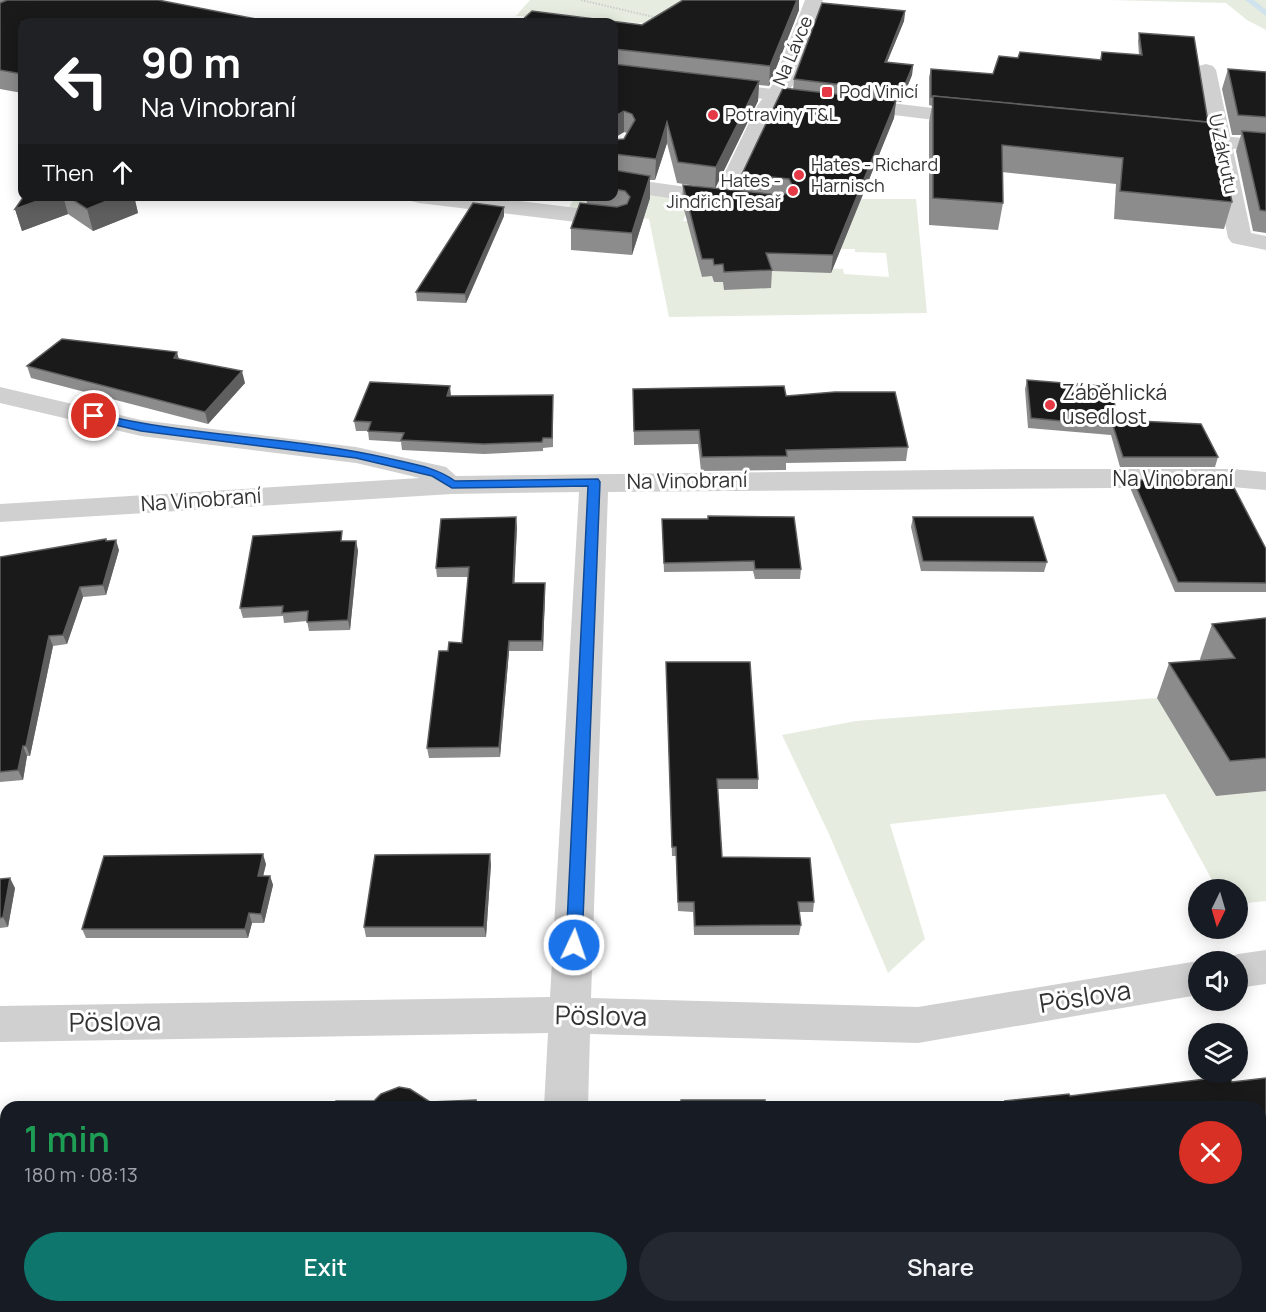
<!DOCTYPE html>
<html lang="en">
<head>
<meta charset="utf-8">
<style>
	body { margin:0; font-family:Manrope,sans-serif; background:#242831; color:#f1f3f6; height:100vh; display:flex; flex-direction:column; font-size:22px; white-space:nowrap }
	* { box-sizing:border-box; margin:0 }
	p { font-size:20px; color:#9ea1a6 }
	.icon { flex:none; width:33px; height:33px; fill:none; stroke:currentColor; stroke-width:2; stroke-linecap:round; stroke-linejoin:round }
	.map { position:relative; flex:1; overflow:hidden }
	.side { position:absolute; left:0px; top:1101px; width:1266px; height:212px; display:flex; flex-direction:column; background:#171b24; border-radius:18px 18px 0 0; box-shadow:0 3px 15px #0003 }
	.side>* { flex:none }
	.hud { position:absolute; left:18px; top:18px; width:600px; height:183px; border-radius:12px; box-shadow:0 3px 15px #0003; background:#202124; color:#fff; overflow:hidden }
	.needle { width:39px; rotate:185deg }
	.tools { position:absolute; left:1188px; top:879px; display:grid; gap:12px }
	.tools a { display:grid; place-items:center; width:60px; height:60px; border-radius:50%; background:#171b24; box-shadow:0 3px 15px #0003; font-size:30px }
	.pin { position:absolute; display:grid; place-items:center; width:51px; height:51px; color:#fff; margin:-26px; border:3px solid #fff; border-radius:50%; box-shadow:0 2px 6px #0007 }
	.me { position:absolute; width:66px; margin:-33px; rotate:3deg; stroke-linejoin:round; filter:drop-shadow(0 0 4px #0008) }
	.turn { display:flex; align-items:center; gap:21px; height:126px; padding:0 24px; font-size:27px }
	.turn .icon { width:78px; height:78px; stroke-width:2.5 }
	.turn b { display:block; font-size:42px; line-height:51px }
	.then { display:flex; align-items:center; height:57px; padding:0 24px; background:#0003; gap:12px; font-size:22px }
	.round { display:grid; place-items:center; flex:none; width:63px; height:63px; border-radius:32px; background:#242831 }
	.overview { display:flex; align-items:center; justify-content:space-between; height:102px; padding:0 24px }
	h1 { font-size:36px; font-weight:600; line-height:45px; color:#1e9e55 }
	.cta { display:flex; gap:12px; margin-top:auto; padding:12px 24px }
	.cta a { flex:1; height:69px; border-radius:36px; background:#0f766e; color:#fff; font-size:24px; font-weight:600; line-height:69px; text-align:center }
	.cta a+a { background:#242831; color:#f1f3f6 }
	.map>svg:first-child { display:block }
	.green { fill:#e6ecdf; fill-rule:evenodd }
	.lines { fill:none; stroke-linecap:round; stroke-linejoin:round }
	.stream { fill:#cfe2ee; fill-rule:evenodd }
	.path { stroke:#cdcdcd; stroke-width:2; stroke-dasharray:1.5 1.5; stroke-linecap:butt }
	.minor { fill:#d0d0d0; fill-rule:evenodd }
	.tertiary { fill:#d0d0d0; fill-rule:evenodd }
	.wall { fill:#8c8c8c }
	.shaded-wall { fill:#5f5f5f }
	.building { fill:#1a1a1a; stroke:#5f5f5f; stroke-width:1.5 }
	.route { fill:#1a73e8; stroke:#114b97; stroke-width:1.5 }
	.poi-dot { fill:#e63946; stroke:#fff; stroke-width:2 }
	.labels { text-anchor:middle; stroke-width:6; stroke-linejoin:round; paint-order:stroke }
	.far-street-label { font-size:18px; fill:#333; stroke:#fff }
	.far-poi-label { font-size:18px; fill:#333; stroke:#fff; text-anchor:start }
	.poi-label { font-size:21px; fill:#333; stroke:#fff; text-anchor:start }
	.street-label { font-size:21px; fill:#333; stroke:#fff }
	.near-street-label { font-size:26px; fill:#333; stroke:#fff }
</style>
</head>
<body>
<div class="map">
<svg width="1266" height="1312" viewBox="0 0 1266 1312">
	<rect width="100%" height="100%" fill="#fff"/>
	<g class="green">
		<polygon points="530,0 795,0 688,26 516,16"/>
		<polygon points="1109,0 1266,0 1266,30 1247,20 1226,3"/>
		<path d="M614,188L693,197L683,221L697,222L861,199H916L927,313L669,317L649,219L568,209L575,197L614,196ZM840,249H855V252L886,253L889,277L844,274L843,269L799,267ZM697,258L793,270L766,271L714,282L712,276L702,277Z"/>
		<polygon points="1157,698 1266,791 1266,901 1238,904 1238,890 1217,889 1165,794 890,824 925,939 888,973 829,834 782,735 856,721"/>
	</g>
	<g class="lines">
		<polygon class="stream" points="1245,0 1254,0 1266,10 1266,16"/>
		<polyline class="path" points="581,0 658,18"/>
		<g class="minor">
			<polygon points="805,0 823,0 793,85 777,107 738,193 767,197 770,202 767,207 759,209 724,206 614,190 614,177 716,191 757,106 773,84"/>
			<polygon points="1206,64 1213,66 1216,70 1251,233 1266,236 1266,250 1232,243 1228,238 1196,70 1199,66"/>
			<polygon points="408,196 479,196 617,213 625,215 628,220 625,225 617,227 419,203 411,201"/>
			<polygon points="0,387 141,420 356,447 446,467 456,476 1019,469 1232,469 1266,472 1266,490 1232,487 608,492 591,998 918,1007 1198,961 1200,962 1198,995 918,1043 590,1034 588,1107 544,1107 548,1033 0,1042 0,1006 550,997 579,492 452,494 0,522 0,504 420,478 356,463 141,436 0,403"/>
			<polygon points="1266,950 1266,984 1238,988 1238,962 1222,962 1224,959 1238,954"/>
			<rect x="531" y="1306" width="48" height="6"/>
		</g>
		<g class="tertiary">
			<polygon points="714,82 975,113 982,115 985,119 982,123 975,125 707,92 704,88 707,84"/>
			<polygon points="1176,132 1266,140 1266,152 1169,142 1166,138 1169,134"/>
		</g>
	</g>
	<g class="wall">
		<polygon points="0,0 160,0 160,1 22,22 22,93 0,89"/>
		<polygon points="799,10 769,86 759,85 758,101 715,188 741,191 742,174 793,89 794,79 905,11 904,21 887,62 913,65 912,75 901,102 896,101 894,118 831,273 772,271 771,288 724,290 723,282 714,282 712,276 702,277 682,202 683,185 709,188 677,183 667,143 655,180 650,180 650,198 632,255 571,250 571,228 587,204 586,196 614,196 614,140 624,139 627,133 624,132 614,138 614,22 642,25"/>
		<polygon points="1139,33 1208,122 1232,202 1224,229 1114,219 1116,184 1002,172 1003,203 998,230 929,225 929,122 932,106 929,105 929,77 931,69 993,74 1018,58 1100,60 1102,52 1139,55 1138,41"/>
		<polygon points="1228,69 1266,72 1266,233 1253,231 1236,151 1241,135 1232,135 1222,89"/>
		<polygon points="24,196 134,196 138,213 93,231 68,214 22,231 15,209"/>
		<polygon points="504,216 466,303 417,301 416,292"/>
		<polygon points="179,359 245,383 208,424 31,378 27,366"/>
		<polygon points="1027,380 1117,420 1218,457 1215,467 1120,467 1111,435 1028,428 1025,389"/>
		<polygon points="633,389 786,396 908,447 906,461 786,463 786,470 701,471 698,444 634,445"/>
		<polygon points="451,396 553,404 553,447 543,448 543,451 484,454 402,450 401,442 369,440 368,431 356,431 354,421"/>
		<polygon points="1133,480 1266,549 1266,592 1175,592 1131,490"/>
		<polygon points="913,517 1047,562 1044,572 921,571 911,527"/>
		<polygon points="662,519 801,569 800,579 755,579 753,571 664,572"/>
		<polygon points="517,527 514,583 545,593 543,651 509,651 500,757 429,758 427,748 448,651 462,643 468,577 437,577 436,568"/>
		<polygon points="107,541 119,550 106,595 83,597 67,644 53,646 30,756 27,756 23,780 0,782 0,557"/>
		<polygon points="344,541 358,550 350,630 309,631 307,621 284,623 283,616 243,618 240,608"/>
		<polygon points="1266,618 1266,791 1216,796 1157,698 1169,663 1201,661 1200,659 1212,624"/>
		<polygon points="666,662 758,779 758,789 718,789 722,857 814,902 813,912 799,912 801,925 799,935 694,935 693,912 678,911 676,856 672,856"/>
		<polygon points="266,864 263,876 270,876 273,885 264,923 252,923 248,938 86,938 82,929"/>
		<polygon points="491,864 486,937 366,937 364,927"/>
		<polygon points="0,879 15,888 8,927 0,928"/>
		<polygon points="1266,1078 1266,1252 1260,1253 1260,1107 1003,1107 1005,1101 1232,1082"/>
	</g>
	<g class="shaded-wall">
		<polygon points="797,0 799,0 799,10 769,86 770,66"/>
		<polygon points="905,11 904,21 883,72 885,62"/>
		<polygon points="913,65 912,75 901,102 902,92"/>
		<polygon points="759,81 758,101 715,189 716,167"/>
		<polygon points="896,101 894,118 831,273 833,255"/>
		<polygon points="624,111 624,132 614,138 614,117"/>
		<polygon points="667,122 667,143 655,180 656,159"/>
		<polygon points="650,176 650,198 632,255 632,233"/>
		<polygon points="51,196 63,196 68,214 22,231 15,209"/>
		<polygon points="119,196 134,196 138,213 93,231 87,209"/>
		<polygon points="504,207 504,216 466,303 465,294"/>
		<polygon points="177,352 180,363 174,358"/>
		<polygon points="242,371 245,383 208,424 205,412"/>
		<polygon points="450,386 451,396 447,396"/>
		<polygon points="516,517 517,527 514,593 513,583"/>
		<polygon points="116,540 119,550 106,595 103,585"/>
		<polygon points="356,541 358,550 350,630 348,620"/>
		<polygon points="545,583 545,593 543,651 542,641"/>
		<polygon points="80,587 83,597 67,644 63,635"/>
		<polygon points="49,636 53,646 30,756 26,746"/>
		<polygon points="509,641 509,651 500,757 499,747"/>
		<polygon points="23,746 27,756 23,780 18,770"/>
		<polygon points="263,854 266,864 261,885 258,876"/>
		<polygon points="490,854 491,864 486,937 484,927"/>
		<polygon points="270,876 273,885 264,923 261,914"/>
		<polygon points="10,878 15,888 8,927 3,917"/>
		<polygon points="249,913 252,923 248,938 245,929"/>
		<polygon points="6,1272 6,1298 3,1307 0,1302 0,1290"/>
	</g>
	<g class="building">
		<polygon points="7,0 158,0 272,22 22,22 22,74 0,70 0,3"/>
		<polygon points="683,0 797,0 770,66 614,49 614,22 520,22 532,11 642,25"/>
		<polygon points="822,3 905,11 885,62 913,65 902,92 794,79"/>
		<polygon points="1139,33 1194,37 1208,122 933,96 933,97 931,97 931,69 993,74 999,56 1018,58 1020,52 1101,60 1102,52 1142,55"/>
		<polygon points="614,64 759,81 716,167 678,162 667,122 656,159 614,154 614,140 624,139 635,120 632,114 624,111 614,117"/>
		<polygon points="1228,69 1266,72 1266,117 1238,115"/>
		<polygon points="783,88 896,101 833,255 766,253 772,270 724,272 723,264 714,265 713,259 702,259 683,185 780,195 789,193 793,187 789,179 742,174"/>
		<polygon points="933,96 1216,123 1232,202 1120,191 1123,158 1002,145 1003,203 933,198"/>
		<polygon points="1242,131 1266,133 1266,211 1260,210"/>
		<polygon points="614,170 650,176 632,233 571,228 580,203 617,207 627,204 630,197 625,191 614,189"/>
		<polygon points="24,196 51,196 15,209"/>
		<polygon points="67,196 119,196 87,209"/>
		<polygon points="473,203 504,207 465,294 416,292"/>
		<polygon points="62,339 177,352 174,358 242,371 205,412 27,366"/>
		<polygon points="1027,380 1112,387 1117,420 1201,424 1218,457 1123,457 1113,426 1031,418"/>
		<polygon points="370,382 450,386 447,396 553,395 552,438 543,438 542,442 484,444 401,440 404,433 368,431 371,422 354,421"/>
		<polygon points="784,386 786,396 835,392 895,392 908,447 786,450 787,456 702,457 699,430 634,431 633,389"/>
		<polygon points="1133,480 1230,480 1266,549 1266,583 1178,582"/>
		<polygon points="708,516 794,517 801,569 755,569 754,561 664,563 662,519 708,519"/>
		<polygon points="516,517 513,583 545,583 542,641 509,641 499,747 427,748 439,651 448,651 449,642 462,643 469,567 436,568 441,519"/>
		<polygon points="913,517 1033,517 1047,562 923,561"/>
		<polygon points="342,531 341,541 356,541 348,620 307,622 308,611 282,613 283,606 240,608 253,536"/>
		<polygon points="106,539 106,541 116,540 103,585 80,587 63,635 49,636 26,746 23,746 18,770 0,772 0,557"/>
		<polygon points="1266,618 1266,758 1230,761 1169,663 1235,658 1212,624"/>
		<polygon points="666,662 750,662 758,779 717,779 722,857 810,858 814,902 798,902 801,925 695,926 694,902 678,902 676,847 672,847"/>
		<polygon points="263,854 258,876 270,876 261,914 249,913 245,929 82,929 104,856"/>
		<polygon points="490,854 484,927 364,927 375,855"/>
		<polygon points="10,878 3,917 0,918 0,879"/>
		<polygon points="1229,1076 1232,1082 1266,1078 1266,1237 1260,1238 1260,1107 1007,1107 1005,1101 1069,1094 1070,1096"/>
		<polygon points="399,1087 410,1089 430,1102 476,1100 476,1107 335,1107 336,1101 374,1101 381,1094"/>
		<rect x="681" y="1100" width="84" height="7"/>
		<polygon points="0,1189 6,1189 6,1272 0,1290"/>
		<polygon points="299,1306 447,1306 447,1312 298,1312"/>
		<polygon points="687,1306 792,1306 793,1312 687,1312"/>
	</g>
	<path class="route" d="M94,413C190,437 290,436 387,458C411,464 434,466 455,481L598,479L600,482L582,945L580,950L574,952L568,950L566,945L588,486L452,488L432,476L356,458L141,431L90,419L89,416Z"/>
	<g class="poi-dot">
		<rect x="821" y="86" width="12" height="12" rx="3"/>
		<circle cx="713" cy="115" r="6"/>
		<circle cx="799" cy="175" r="6"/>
		<circle cx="793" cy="191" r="6"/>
		<circle cx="1050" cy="405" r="6"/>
	</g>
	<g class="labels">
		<g class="far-street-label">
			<text transform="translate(793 51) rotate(-67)" y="6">Na Lávce</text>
			<text transform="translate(1223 154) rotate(78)" y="6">U Zákrutu</text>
		</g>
		<g class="far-poi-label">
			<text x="839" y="98">Pod Vinicí</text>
			<text x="725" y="121">Potraviny T&amp;L</text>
			<text x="811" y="171">Hates - Richard<tspan x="811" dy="21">Harnisch</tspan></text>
			<text x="781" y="187" text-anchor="end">Hates -<tspan x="781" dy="21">Jindřich Tesař</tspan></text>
		</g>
		<g class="poi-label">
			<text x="1062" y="400">Záběhlická<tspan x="1062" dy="24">usedlost</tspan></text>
		</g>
		<g class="street-label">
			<text x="1173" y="486">Na Vinobraní</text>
			<text transform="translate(687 481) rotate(-1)" y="7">Na Vinobraní</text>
			<text transform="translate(201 500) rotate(-4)" y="7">Na Vinobraní</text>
		</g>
		<g class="near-street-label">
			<text transform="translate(1085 997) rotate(-9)" y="9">Pöslova</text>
			<text transform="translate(601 1016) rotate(1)" y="9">Pöslova</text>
			<text transform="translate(115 1022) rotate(-1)" y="9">Pöslova</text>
		</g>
	</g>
</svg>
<div class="tools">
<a><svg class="needle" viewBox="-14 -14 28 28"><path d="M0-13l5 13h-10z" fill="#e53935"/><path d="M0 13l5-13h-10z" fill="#9ea1a6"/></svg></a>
<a><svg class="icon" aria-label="sound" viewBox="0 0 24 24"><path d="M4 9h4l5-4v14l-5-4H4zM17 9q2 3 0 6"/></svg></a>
<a><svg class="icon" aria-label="layers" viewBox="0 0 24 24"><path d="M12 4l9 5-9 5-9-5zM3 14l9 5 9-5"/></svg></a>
</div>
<div class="pin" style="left:94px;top:416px;background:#d93025"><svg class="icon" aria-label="arrive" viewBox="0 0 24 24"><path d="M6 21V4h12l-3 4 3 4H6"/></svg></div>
<svg class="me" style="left:574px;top:945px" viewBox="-20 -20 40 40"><circle r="17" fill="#1a73e8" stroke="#fff" stroke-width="3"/><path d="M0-11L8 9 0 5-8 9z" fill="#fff"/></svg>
<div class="hud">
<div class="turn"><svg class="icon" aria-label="left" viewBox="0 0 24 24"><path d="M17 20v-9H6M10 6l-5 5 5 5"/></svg><div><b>90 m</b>Na Vinobraní</div></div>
<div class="then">Then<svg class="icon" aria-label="ahead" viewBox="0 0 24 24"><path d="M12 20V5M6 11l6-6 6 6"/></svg></div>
</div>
<section class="side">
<div class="overview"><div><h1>1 min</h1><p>180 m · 08:13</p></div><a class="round" style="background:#d93025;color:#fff"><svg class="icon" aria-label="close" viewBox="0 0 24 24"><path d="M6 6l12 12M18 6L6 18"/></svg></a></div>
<div class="cta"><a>Exit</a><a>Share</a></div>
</section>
</div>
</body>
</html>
